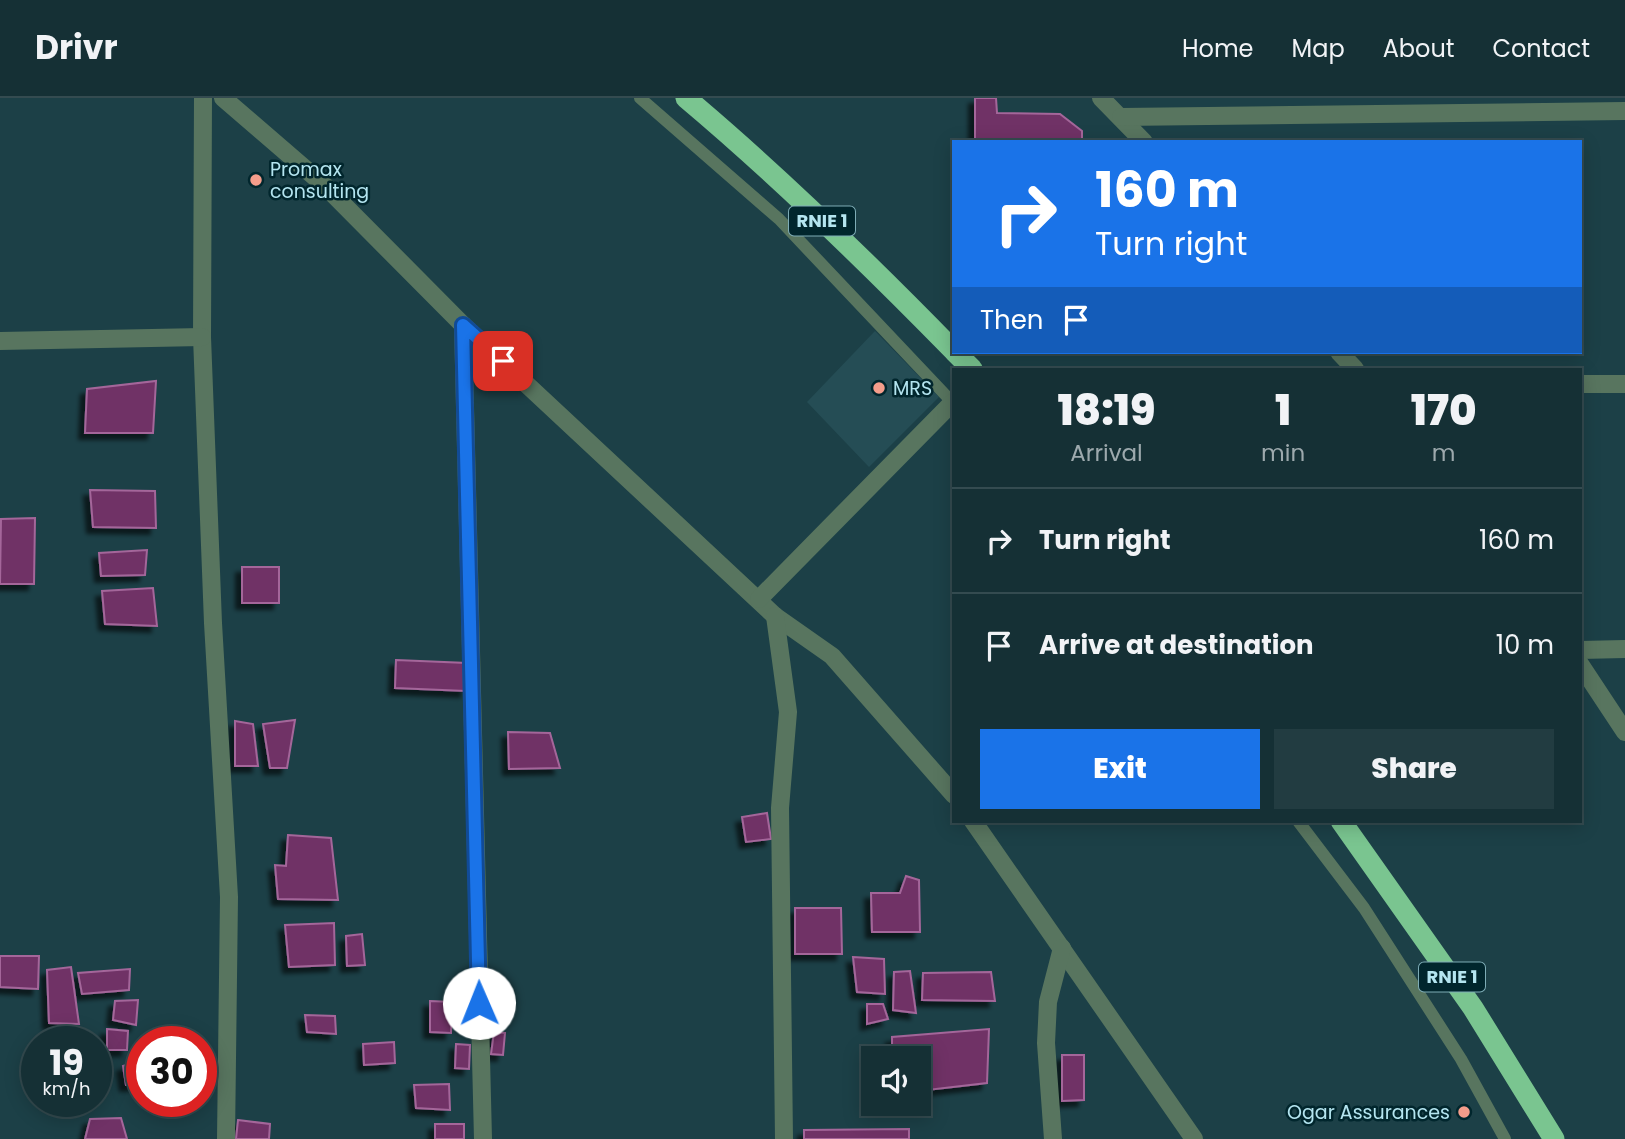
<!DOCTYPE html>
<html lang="en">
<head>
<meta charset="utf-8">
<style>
	body { margin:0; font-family:Poppins,sans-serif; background:#223c41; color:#f1f3f6; height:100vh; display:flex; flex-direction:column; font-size:26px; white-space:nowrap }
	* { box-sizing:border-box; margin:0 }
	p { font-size:23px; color:#9da9ad }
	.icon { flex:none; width:38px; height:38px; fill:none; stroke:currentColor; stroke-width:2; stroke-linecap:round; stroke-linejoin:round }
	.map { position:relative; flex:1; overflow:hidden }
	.side { position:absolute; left:952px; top:270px; width:630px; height:455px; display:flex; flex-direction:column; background:#153035; border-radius:0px; box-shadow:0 4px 18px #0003,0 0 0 2px #344b50 }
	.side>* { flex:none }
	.top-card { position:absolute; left:952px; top:42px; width:630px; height:214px; border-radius:0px; box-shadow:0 4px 18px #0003,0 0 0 2px #344b50; background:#1a73e8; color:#fff; overflow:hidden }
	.tools { position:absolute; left:861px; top:948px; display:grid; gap:14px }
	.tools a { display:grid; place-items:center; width:70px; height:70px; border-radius:0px; background:#153035; box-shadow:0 4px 18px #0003,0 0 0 2px #344b50; font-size:35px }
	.speed { position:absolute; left:21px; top:928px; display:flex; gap:14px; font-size:35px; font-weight:700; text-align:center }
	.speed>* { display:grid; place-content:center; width:91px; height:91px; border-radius:50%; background:#153035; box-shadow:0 4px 18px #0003,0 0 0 2px #344b50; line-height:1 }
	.speed small { font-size:18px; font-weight:400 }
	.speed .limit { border:10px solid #d22; background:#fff; color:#111 }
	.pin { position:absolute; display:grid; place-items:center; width:60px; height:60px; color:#fff; margin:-30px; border-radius:14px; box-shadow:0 4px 10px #0006 }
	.me { position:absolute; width:77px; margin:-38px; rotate:359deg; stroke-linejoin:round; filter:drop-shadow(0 0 5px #0008) }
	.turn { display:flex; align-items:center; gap:24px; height:147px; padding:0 28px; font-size:32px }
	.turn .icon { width:91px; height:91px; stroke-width:2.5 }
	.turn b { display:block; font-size:49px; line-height:60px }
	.then { display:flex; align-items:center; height:66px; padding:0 28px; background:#0003; gap:14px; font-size:26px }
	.eta { display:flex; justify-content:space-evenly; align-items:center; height:119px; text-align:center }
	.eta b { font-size:42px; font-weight:800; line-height:49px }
	.primary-button { display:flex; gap:14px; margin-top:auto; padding:14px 28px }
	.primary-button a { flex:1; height:80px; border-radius:0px; background:#1a73e8; color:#fff; font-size:28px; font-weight:800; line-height:80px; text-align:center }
	.primary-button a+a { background:#223c41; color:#f1f3f6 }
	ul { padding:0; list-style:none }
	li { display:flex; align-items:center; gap:21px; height:105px; padding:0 28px; border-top:2px solid #344b50 }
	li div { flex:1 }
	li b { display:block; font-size:26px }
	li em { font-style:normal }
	header { display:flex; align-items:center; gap:42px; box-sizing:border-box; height:98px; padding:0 35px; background:#153035; border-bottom:2px solid #344b50 }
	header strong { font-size:33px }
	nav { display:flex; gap:38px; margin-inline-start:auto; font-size:24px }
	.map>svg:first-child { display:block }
	.built { fill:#254d55 }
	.building { fill:#6f3366; stroke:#a4669a; stroke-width:2; filter:url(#shadow) }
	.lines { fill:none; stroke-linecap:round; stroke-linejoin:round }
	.lane { stroke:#58755f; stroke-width:12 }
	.street { stroke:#58755f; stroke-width:18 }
	.highway { stroke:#7ac590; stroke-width:21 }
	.route-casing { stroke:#114b97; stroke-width:18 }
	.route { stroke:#1a73e8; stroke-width:12 }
	.poi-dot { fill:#f49d8b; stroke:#01262d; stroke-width:2.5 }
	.labels { text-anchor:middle; stroke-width:5; stroke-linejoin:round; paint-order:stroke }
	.shield { fill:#01262d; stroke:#7eacb6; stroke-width:2 }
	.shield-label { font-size:18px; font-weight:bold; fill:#b4e5f0 }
	.poi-label { font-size:19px; fill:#b4e5f0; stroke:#01262d; text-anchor:start }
</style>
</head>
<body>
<header>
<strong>Drivr</strong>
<nav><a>Home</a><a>Map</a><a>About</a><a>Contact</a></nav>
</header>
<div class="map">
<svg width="1625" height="1041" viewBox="0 0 1625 1041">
	<defs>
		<filter id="shadow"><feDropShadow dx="-6" dy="6" stdDeviation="2" flood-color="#0009"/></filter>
	</defs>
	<rect width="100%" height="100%" fill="#1c4047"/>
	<polygon class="built" points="875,233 939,299 869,369 807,304"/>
	<g class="building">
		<polygon points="975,0 996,0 997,15 1060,16 1082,33 1082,44 975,44"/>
		<polygon points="156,283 153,335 85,335 87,291"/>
		<polygon points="90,392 155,393 156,430 93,429"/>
		<polygon points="35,420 34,486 0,486 1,421"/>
		<polygon points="147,452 145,477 101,478 99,455"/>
		<rect x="242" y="469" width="37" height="36"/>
		<polygon points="153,490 157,528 105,526 102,493"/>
		<polygon points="396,562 467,565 466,593 395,590"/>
		<polygon points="295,622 287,670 270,670 263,626"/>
		<polygon points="235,623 253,626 258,668 235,668"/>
		<polygon points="508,634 550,635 560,670 509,671"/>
		<polygon points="767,715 771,741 746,744 742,719"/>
		<polygon points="288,737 331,740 338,802 278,801 275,767 286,768"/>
		<polygon points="906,778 919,782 920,834 872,834 871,795 900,795"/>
		<polygon points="795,810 841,810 842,856 795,856"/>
		<polygon points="334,825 335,867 289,869 285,827"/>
		<polygon points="362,836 365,867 347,868 346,838"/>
		<polygon points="0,858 39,858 38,891 0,889"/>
		<polygon points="853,859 884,861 885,896 857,894"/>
		<polygon points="71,869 79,926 49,925 47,872"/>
		<polygon points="130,871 129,892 82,896 78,875"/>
		<polygon points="910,873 916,915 893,912 894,874"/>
		<polygon points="991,874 995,903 922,902 923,875"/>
		<polygon points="138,902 136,927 113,922 115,903"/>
		<polygon points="430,903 452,904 451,935 430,934"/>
		<polygon points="867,906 883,906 888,921 867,926"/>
		<polygon points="305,917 335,918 336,936 307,934"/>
		<polygon points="107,931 128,933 127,952 107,952"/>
		<polygon points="989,931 987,985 919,993 919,961 892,961 892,939"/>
		<polygon points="494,934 505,935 503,957 491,956"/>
		<polygon points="394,944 395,965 364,967 363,946"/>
		<polygon points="456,946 470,947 469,971 455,970"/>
		<polygon points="1062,957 1084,957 1084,1002 1062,1003"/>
		<polygon points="142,962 142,986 126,987 123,968"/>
		<polygon points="449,986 450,1012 416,1010 414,987"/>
		<polygon points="121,1020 127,1041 85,1041 90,1021"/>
		<polygon points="238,1022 270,1026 269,1041 236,1041"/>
		<rect x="435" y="1026" width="29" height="15"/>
		<polygon points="909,1031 909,1041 804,1041 804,1032"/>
	</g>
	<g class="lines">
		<g class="lane">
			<polyline points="640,0 779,121 954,306"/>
			<polyline points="1298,723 1364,810 1461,961 1505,1041"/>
		</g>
		<g class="street">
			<polyline points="203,0 202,239 213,525 229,799 226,1041"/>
			<polyline points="223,0 324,87 463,227 775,518 832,558 954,697"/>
			<polyline points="1101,0 1144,44"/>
			<polyline points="1121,19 1625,13"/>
			<polyline points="463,227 483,1041"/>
			<polyline points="0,243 202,239"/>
			<polyline points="1339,254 1355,271"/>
			<polyline points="1580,286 1625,286"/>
			<polyline points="759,501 953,304"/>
			<polyline points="775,518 788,614 780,710 784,1041"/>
			<polyline points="1580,552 1625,551"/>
			<polyline points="1580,566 1625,634"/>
			<polyline points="973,723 1194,1041"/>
			<polyline points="1053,1041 1046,945 1048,904 1062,850"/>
		</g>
		<g class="highway">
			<path d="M686,0C780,79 868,165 954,253"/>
			<polyline points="955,254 972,271"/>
			<polyline points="1341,723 1473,910 1554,1041"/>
		</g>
	</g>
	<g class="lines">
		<g class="route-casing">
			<polyline id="route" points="479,905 463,227 503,263"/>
		</g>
		<use href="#route" class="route"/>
	</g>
	<g class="poi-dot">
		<circle cx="256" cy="82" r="7"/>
		<circle cx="879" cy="290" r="7"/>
		<circle cx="1464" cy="1014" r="7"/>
	</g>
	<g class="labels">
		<g class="shield">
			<rect x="789" y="108.5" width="66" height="29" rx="5"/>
			<rect x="1419" y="864.5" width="66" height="29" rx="5"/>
		</g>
		<g class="shield-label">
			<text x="822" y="129">RNIE 1</text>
			<text x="1452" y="885">RNIE 1</text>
		</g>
		<g class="poi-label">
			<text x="270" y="78">Promax<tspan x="270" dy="22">consulting</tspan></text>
			<text x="893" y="297">MRS</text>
			<text x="1450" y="1021" text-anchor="end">Ogar Assurances</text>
		</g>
	</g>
</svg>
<div class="tools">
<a><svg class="icon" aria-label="sound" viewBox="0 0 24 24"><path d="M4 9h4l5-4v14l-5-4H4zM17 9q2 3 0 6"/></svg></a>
</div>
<div class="speed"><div>19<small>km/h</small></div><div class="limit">30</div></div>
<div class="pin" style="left:503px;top:263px;background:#d93025"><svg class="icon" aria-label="arrive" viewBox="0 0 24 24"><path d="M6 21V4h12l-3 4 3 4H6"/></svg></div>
<svg class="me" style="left:479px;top:905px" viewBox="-20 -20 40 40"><circle r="19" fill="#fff"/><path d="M0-13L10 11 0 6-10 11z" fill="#1a73e8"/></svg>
<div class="top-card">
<div class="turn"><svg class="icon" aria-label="right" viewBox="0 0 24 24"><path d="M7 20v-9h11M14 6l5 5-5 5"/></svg><div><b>160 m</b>Turn right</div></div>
<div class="then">Then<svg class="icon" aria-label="arrive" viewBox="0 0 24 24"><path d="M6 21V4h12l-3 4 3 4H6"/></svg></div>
</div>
<section class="side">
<div class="eta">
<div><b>18:19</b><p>Arrival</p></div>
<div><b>1</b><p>min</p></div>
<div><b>170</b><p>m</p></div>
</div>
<ul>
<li><svg class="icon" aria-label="right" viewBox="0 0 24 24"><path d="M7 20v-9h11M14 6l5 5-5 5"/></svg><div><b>Turn right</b></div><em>160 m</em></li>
<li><svg class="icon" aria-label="arrive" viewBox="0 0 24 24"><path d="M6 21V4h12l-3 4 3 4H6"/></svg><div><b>Arrive at destination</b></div><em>10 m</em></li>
</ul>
<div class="primary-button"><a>Exit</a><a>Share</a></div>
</section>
</div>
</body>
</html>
